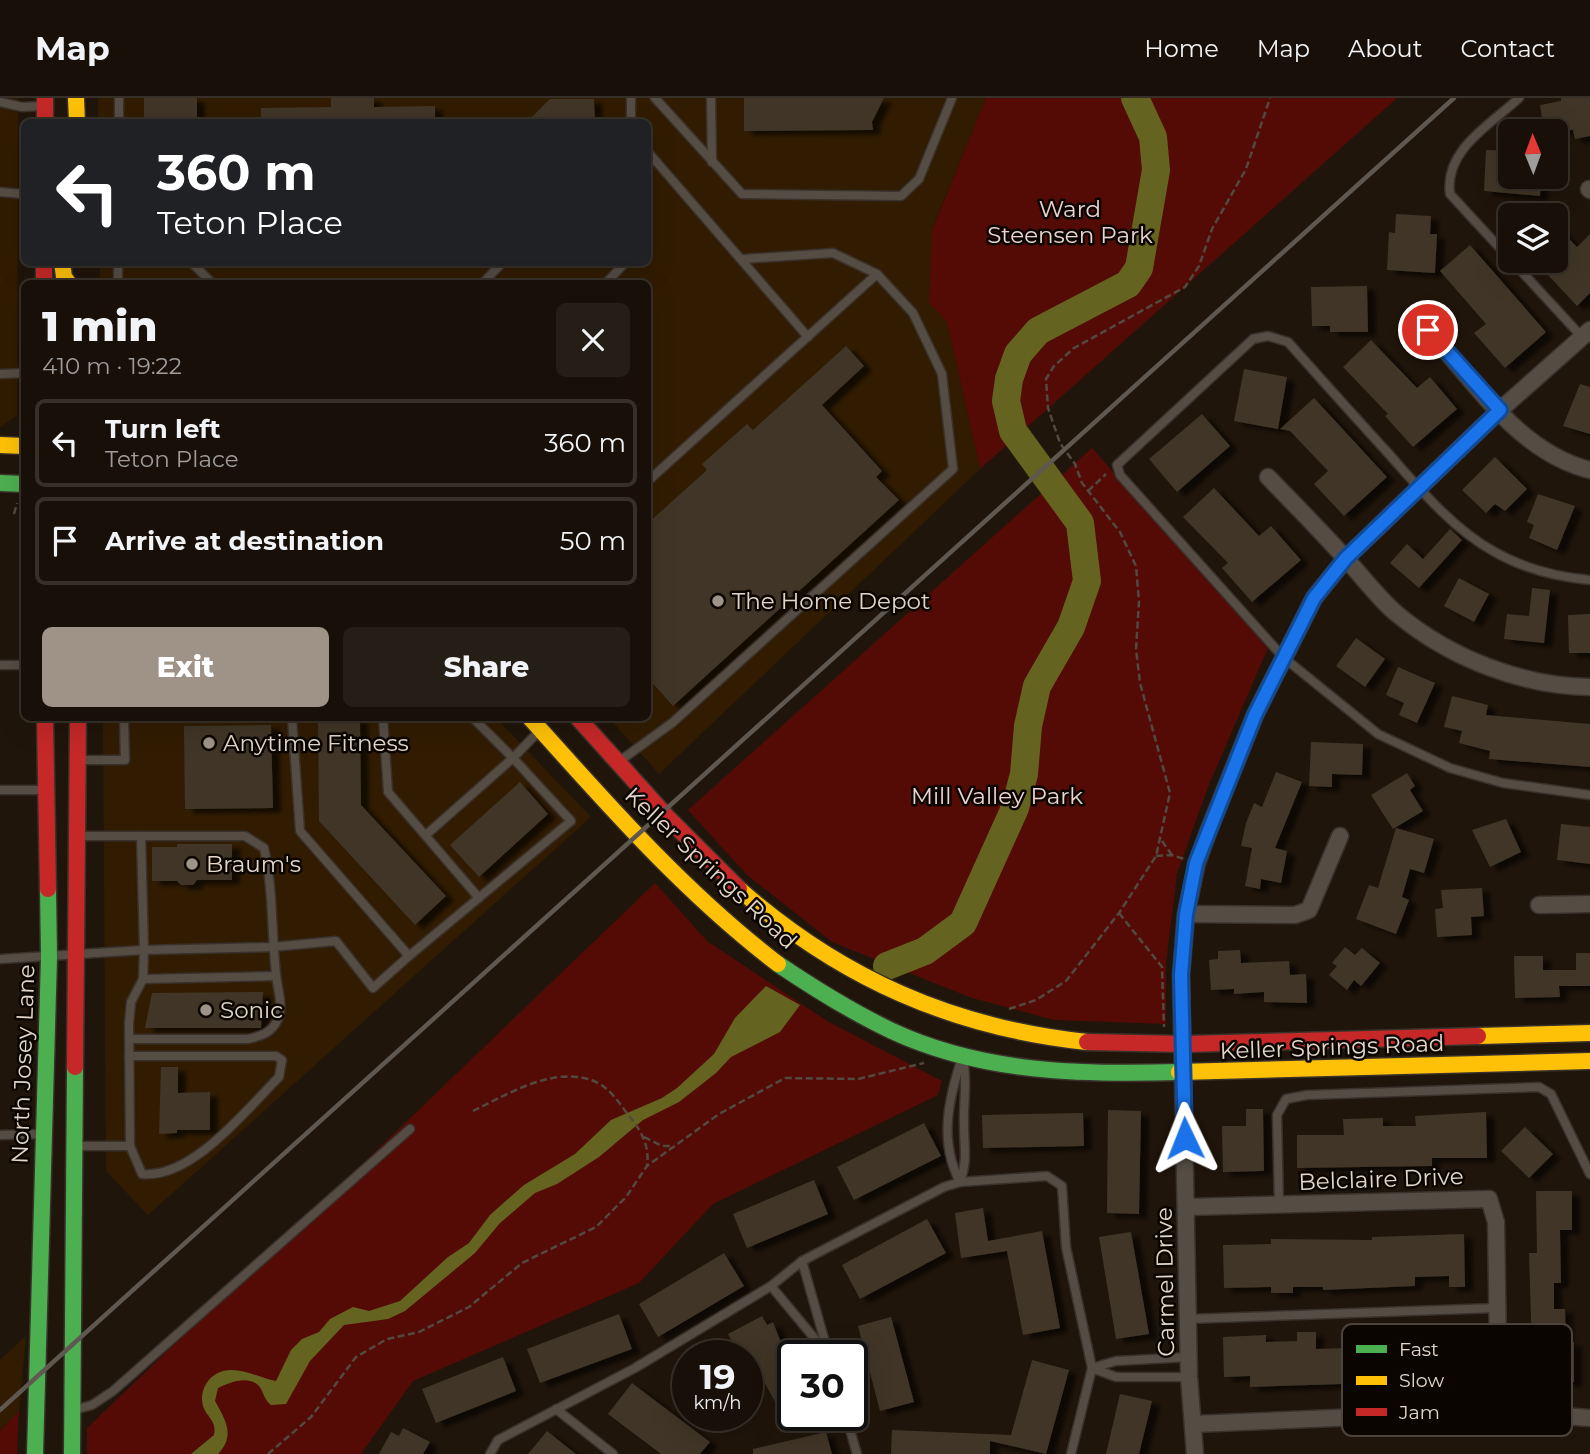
<!DOCTYPE html>
<html lang="en">
<head>
<meta charset="utf-8">
<style>
	body { margin:0; font-family:Montserrat,sans-serif; background:#251e16; color:#f1f3f6; height:100vh; display:flex; flex-direction:column; font-size:26px; white-space:nowrap }
	* { box-sizing:border-box; margin:0 }
	p { font-size:23px; color:#9f9d9c }
	.icon { flex:none; width:38px; height:38px; fill:none; stroke:currentColor; stroke-width:2; stroke-linecap:round; stroke-linejoin:round }
	.map { position:relative; flex:1; overflow:hidden }
	.side { position:absolute; left:21px; top:182px; width:630px; height:441px; display:flex; flex-direction:column; background:#181008; border-radius:10px; box-shadow:0 7px 28px #0002,0 0 0 2px #363029 }
	.side>* { flex:none }
	.banner { position:absolute; left:21px; top:21px; width:630px; height:147px; border-radius:10px; box-shadow:0 7px 28px #0002,0 0 0 2px #363029; background:#202124; color:#fff; overflow:hidden }
	.needle { width:46px; rotate:359deg }
	.tools { position:absolute; left:1498px; top:21px; display:grid; gap:14px }
	.tools a { display:grid; place-items:center; width:70px; height:70px; border-radius:10px; background:#181008; box-shadow:0 7px 28px #0002,0 0 0 2px #363029; font-size:35px }
	.speed { position:absolute; left:672px; top:1242px; display:flex; gap:14px; font-size:35px; font-weight:700; text-align:center }
	.speed>* { display:grid; place-content:center; width:91px; height:91px; border-radius:50%; background:#181008; box-shadow:0 7px 28px #0002,0 0 0 2px #363029; line-height:1 }
	.speed small { font-size:18px; font-weight:400 }
	.speed .limit { border:4px solid #111; border-radius:10px; background:#fff; color:#111 }
	.pin { position:absolute; display:grid; place-items:center; width:60px; height:60px; color:#fff; margin:-30px; border:4px solid #fff; border-radius:50%; box-shadow:0 2px 7px #0007 }
	.me { position:absolute; width:77px; margin:-38px; rotate:358deg; stroke-linejoin:round; filter:drop-shadow(0 0 5px #0008) }
	.turn { display:flex; align-items:center; gap:24px; height:147px; padding:0 21px; font-size:32px }
	.turn .icon { width:91px; height:91px; stroke-width:2.5 }
	.turn b { display:block; font-size:49px; line-height:60px }
	.round { display:grid; place-items:center; flex:none; width:74px; height:74px; border-radius:10px; background:#251e16 }
	.overview { display:flex; align-items:center; justify-content:space-between; height:119px; padding:0 21px }
	h1 { font-size:42px; font-weight:800; line-height:52px }
	.primary-button { display:flex; gap:14px; margin-top:auto; padding:14px 21px }
	.primary-button a { flex:1; height:80px; border-radius:10px; background:#9f9286; color:#fff; font-size:28px; font-weight:800; line-height:80px; text-align:center }
	.primary-button a+a { background:#251e16; color:#f1f3f6 }
	ul { padding:0; list-style:none }
	li { display:flex; align-items:center; gap:21px; height:88px; margin:0 14px 10px; padding:0 7px; border:4px solid #363029; border-radius:10px }
	li div { flex:1 }
	li b { display:block; font-size:26px }
	li em { font-style:normal }
	header { display:flex; align-items:center; gap:42px; box-sizing:border-box; height:98px; padding:0 35px; background:#181008; border-bottom:2px solid #363029 }
	header strong { font-size:33px }
	nav { display:flex; gap:38px; margin-inline-start:auto; font-size:24px }
	.map>svg:first-child { display:block }
	.built { fill:#311c01 }
	.green { fill:#540b05 }
	.water { fill:#646420 }
	.lines { fill:none; stroke-linecap:round; stroke-linejoin:round }
	.river { stroke:#646420; stroke-width:28 }
	.building { fill:#3f3627; filter:url(#shadow) }
	.lane-casing { stroke:#39312b; stroke-width:11 }
	.street-casing { stroke:#39312b; stroke-width:19 }
	.fast-casing { stroke:#39312b; stroke-width:19 }
	.slow-casing { stroke:#39312b; stroke-width:19 }
	.jam-casing { stroke:#39312b; stroke-width:19 }
	.path { stroke:#524941; stroke-width:2.5; stroke-dasharray:7 3.5; stroke-linecap:butt }
	.lane { stroke:#554d44; stroke-width:8 }
	.street { stroke:#554d44; stroke-width:16 }
	.fast { stroke:#4caf50; stroke-width:16 }
	.slow { stroke:#ffc107; stroke-width:16 }
	.jam { stroke:#c62828; stroke-width:16 }
	.rail { stroke:#5f5851; stroke-width:4.5 }
	.route-casing { stroke:#114b97; stroke-width:18 }
	.route { stroke:#1a73e8; stroke-width:12 }
	.poi-dot { fill:#9f9286; stroke:#0b0500; stroke-width:2.5 }
	.labels { text-anchor:middle; stroke-width:5; stroke-linejoin:round; paint-order:stroke }
	.park-label { font-size:23px; fill:#edd3cf; stroke:#0b0500 }
	.poi-label { font-size:23px; fill:#e3d6c8; stroke:#0b0500; text-anchor:start }
	.street-label { font-size:23px; fill:#e3d6c8; stroke:#0b0500 }
	.key { fill:#0b0500; stroke:#4c443c; stroke-width:2 }
	.key-label { font-size:19px; fill:#e3d6c8 }
</style>
</head>
<body>
<header>
<strong>Map</strong>
<nav><a>Home</a><a>Map</a><a>About</a><a>Contact</a></nav>
</header>
<div class="map">
<svg width="1590" height="1356" viewBox="0 0 1590 1356">
	<defs>
		<filter id="shadow"><feDropShadow dx="8" dy="4.5" stdDeviation="2" flood-color="#0009"/></filter>
	</defs>
	<rect width="100%" height="100%" fill="#20150a"/>
	<g class="built">
		<polygon points="0,0 18,0 17,318 0,329"/>
		<polygon points="98,0 986,0 932,131 947,224 980,371 659,676 609,620 648,620 648,186 100,185 100,164 648,164 648,24 98,24"/>
		<polygon points="103,620 496,620 591,719 148,1117 106,1073"/>
		<polygon points="26,1238 19,1314 0,1332 0,1262"/>
	</g>
	<g class="green">
		<polygon points="986,0 1397,0 980,371 947,224 929,205 932,132"/>
		<polygon points="1092,350 1268,550 1208,689 1177,776 1166,865 1166,926 1054,922 972,900 832,844 747,777 688,712"/>
		<polygon points="655,785 707,843 827,923 942,983 938,997 713,1106 639,1185 413,1283 361,1356 87,1356 87,1330"/>
		<polygon points="19,1313 17,1356 0,1356 0,1333"/>
	</g>
	<path class="water" d="M766,888L800,907L780,934L731,959L716,975L679,1004L643,1022L599,1059L557,1086L535,1095L500,1125L475,1155L405,1213L388,1221L344,1227L310,1263L286,1306L271,1307C263,1301 264,1293 258,1287C247,1277 228,1285 218,1290L215,1303C225,1321 236,1338 218,1356H191L214,1337C217,1322 207,1320 203,1308C201,1300 202,1293 206,1286C224,1259 254,1279 276,1283L291,1252L302,1241L319,1234L330,1221L353,1209L369,1213L400,1203L448,1159L469,1145L490,1117L524,1087L575,1056L611,1022L662,1000L677,990L714,956L735,920Z"/>
	<g class="lines">
		<polyline class="river" points="887,868 925,853 963,825 1015,710 1024,676 1028,628 1037,588 1071,529 1087,483 1080,425 1013,333 1006,303 1009,281 1018,256 1038,233 1128,186 1139,170 1156,72 1153,39 1135,0"/>
	</g>
	<g class="building">
		<rect x="144" y="0" width="53" height="24"/>
		<polygon points="331,0 374,0 374,9 435,8 435,24 261,24 261,10 331,9"/>
		<polygon points="744,0 884,0 872,24 873,32 744,33"/>
		<polygon points="1561,0 1590,0 1590,38 1575,41 1573,32 1544,33 1540,7 1561,3"/>
		<polygon points="550,1 594,1 595,24 527,24"/>
		<polygon points="1486,52 1510,53 1510,79 1541,79 1540,98 1484,93"/>
		<polygon points="1396,116 1431,118 1430,136 1437,136 1435,175 1387,172 1389,134 1395,135"/>
		<polygon points="1556,127 1577,149 1590,136 1590,195 1577,208 1547,176 1551,173 1541,163 1556,163"/>
		<polygon points="1470,147 1546,234 1505,270 1474,235 1486,226 1440,173"/>
		<polygon points="1367,188 1368,234 1330,234 1330,228 1312,228 1311,189"/>
		<polygon points="1371,242 1417,290 1430,279 1457,311 1413,349 1385,318 1388,316 1343,269"/>
		<polygon points="846,248 864,268 822,307 882,373 876,379 899,402 673,608 648,580 648,425 707,372 702,366 747,326 753,332"/>
		<polygon points="1244,271 1287,279 1278,331 1234,323"/>
		<polygon points="1580,286 1590,289 1590,336 1563,328"/>
		<polygon points="1314,300 1387,379 1344,418 1314,386 1328,373 1290,333 1280,331"/>
		<polygon points="1202,316 1230,348 1177,394 1149,361"/>
		<polygon points="1495,359 1527,391 1505,413 1495,406 1486,415 1462,392"/>
		<polygon points="1214,390 1259,438 1271,428 1301,462 1252,504 1222,470 1228,465 1183,419"/>
		<polygon points="1538,396 1575,408 1557,452 1529,440 1534,427 1527,424"/>
		<polygon points="1450,431 1462,442 1419,490 1390,465 1407,446 1423,461"/>
		<polygon points="1459,480 1489,496 1474,524 1444,508"/>
		<polygon points="1532,490 1550,492 1544,545 1504,541 1507,516 1529,518"/>
		<polygon points="1590,516 1590,555 1569,555 1568,517"/>
		<polygon points="1356,540 1385,561 1365,589 1336,568"/>
		<polygon points="1398,569 1435,585 1417,625 1399,617 1404,605 1386,597"/>
		<polygon points="1452,598 1488,607 1486,617 1590,626 1590,669 1489,661 1490,653 1459,645 1462,633 1444,629"/>
		<polygon points="318,620 360,620 361,707 446,798 415,827 319,723"/>
		<polygon points="271,627 273,710 185,711 184,628"/>
		<polygon points="1311,644 1363,646 1362,677 1332,676 1332,689 1309,688"/>
		<polygon points="1276,674 1302,684 1275,750 1287,753 1281,785 1261,781 1260,791 1245,788 1252,750 1241,748 1246,725 1254,705 1262,709"/>
		<polygon points="1407,675 1415,688 1410,692 1423,713 1393,731 1371,697"/>
		<polygon points="520,684 548,716 479,779 450,747"/>
		<polygon points="1506,721 1521,754 1490,769 1472,732"/>
		<polygon points="1561,726 1590,729 1590,766 1557,762"/>
		<polygon points="1396,730 1434,741 1424,775 1410,771 1402,799 1409,802 1396,836 1356,821 1369,787 1378,790"/>
		<polygon points="177,746 232,746 232,782 197,782 193,787 181,787 177,783 152,783 152,749 177,749"/>
		<polygon points="1482,790 1484,818 1471,819 1472,837 1437,839 1435,811 1443,810 1441,792"/>
		<polygon points="1345,849 1355,857 1362,850 1380,865 1361,888 1354,882 1347,892 1329,877 1337,868 1332,865"/>
		<polygon points="1240,852 1241,865 1289,863 1290,877 1306,876 1307,905 1264,904 1264,894 1234,896 1234,891 1211,892 1209,862 1218,861 1218,853"/>
		<polygon points="1576,855 1590,855 1590,888 1559,888 1560,899 1515,900 1514,858 1543,858 1543,872 1576,872"/>
		<polygon points="263,894 261,930 145,930 152,895"/>
		<polygon points="161,969 178,969 178,995 210,994 210,1032 177,1032 177,1035 159,1036"/>
		<polygon points="1246,1011 1263,1011 1264,1073 1223,1074 1222,1028 1246,1028"/>
		<polygon points="1108,1012 1141,1013 1139,1116 1107,1115"/>
		<polygon points="1486,1014 1487,1060 1432,1060 1432,1068 1297,1070 1297,1037 1344,1037 1343,1021 1383,1020 1383,1028 1416,1028 1415,1018"/>
		<polygon points="1083,1015 1084,1048 983,1050 982,1017"/>
		<polygon points="924,1025 941,1058 854,1102 837,1069"/>
		<polygon points="1525,1029 1553,1056 1529,1080 1501,1053"/>
		<polygon points="814,1082 828,1116 747,1150 733,1116"/>
		<polygon points="1536,1093 1572,1093 1572,1132 1560,1132 1561,1185 1554,1185 1554,1211 1565,1211 1566,1244 1574,1244 1574,1284 1533,1285 1529,1155 1537,1155"/>
		<polygon points="983,1110 988,1143 1042,1133 1060,1230 1023,1237 1007,1153 961,1160 955,1115"/>
		<polygon points="927,1121 946,1155 860,1201 842,1167"/>
		<polygon points="1131,1134 1149,1236 1116,1241 1099,1139"/>
		<polygon points="1464,1136 1465,1189 1449,1189 1449,1178 1415,1179 1415,1188 1323,1192 1323,1189 1293,1189 1293,1195 1271,1195 1271,1189 1224,1190 1223,1147 1271,1146 1271,1141 1372,1142 1372,1139"/>
		<polygon points="724,1155 744,1188 658,1239 639,1206"/>
		<polygon points="619,1216 632,1251 540,1285 527,1251"/>
		<polygon points="762,1218 767,1227 773,1224 782,1247 785,1246 793,1260 793,1301 778,1309 747,1253 739,1257 728,1236"/>
		<polygon points="891,1219 914,1304 880,1313 858,1228"/>
		<polygon points="1468,1228 1469,1282 1250,1289 1250,1278 1224,1279 1223,1239 1266,1237 1266,1244 1297,1243 1297,1234 1316,1234 1316,1251 1347,1250 1347,1231 1367,1231 1367,1238 1416,1237 1416,1242 1450,1241 1450,1229"/>
		<polygon points="503,1259 516,1293 436,1325 422,1291"/>
		<polygon points="1032,1262 1069,1272 1046,1356 990,1343 990,1356 891,1356 892,1332 1011,1337"/>
		<polygon points="632,1285 710,1344 700,1356 661,1356 608,1316"/>
		<polygon points="1120,1296 1152,1303 1139,1356 1106,1356"/>
		<polygon points="403,1330 430,1344 423,1356 379,1356 391,1334 399,1338"/>
		<polygon points="547,1333 576,1356 528,1356"/>
		<polygon points="826,1334 832,1356 753,1356 753,1351"/>
	</g>
	<g class="lines">
		<g class="lane-casing">
			<g id="lane">
				<polyline points="655,0 742,96 901,98 919,81 952,0"/>
				<polyline points="711,0 712,64"/>
				<path d="M1519,0C1490,27 1444,52 1450,96L1582,239"/>
				<polyline points="0,4 22,9 42,8"/>
				<polyline points="119,24 119,0"/>
				<polyline points="631,24 631,0"/>
				<polyline points="648,54 808,239"/>
				<polyline points="0,94 24,96"/>
				<polyline points="118,164 118,186"/>
				<polyline points="191,164 213,186"/>
				<polyline points="482,186 503,164"/>
				<polyline points="605,186 626,164"/>
				<polyline points="0,276 24,275"/>
				<polyline points="648,383 877,176"/>
				<path d="M1590,482C1556,479 1524,471 1493,453C1452,430 1419,390 1388,355C1354,318 1321,281 1288,244L1268,238L1253,241L1117,367L1120,377L1283,559L1378,636L1450,670L1503,685L1590,697"/>
				<polyline points="0,567 24,567"/>
				<polyline points="292,620 300,733 409,858 571,723 513,660 539,633"/>
				<polyline points="383,620 388,694 479,800"/>
				<polyline points="79,662 125,662 124,620"/>
				<polyline points="621,662 672,625 953,371 942,276 913,215 877,176 833,155 743,161"/>
				<polyline points="0,692 43,692"/>
				<polyline points="427,736 513,660 473,620"/>
				<polyline points="0,861 144,852 272,849 336,843 373,890 409,858"/>
				<polyline points="143,881 276,878"/>
				<path d="M129,941H248C261,938 272,935 278,921C283,910 279,896 277,884C271,840 274,793 264,750L245,738H141"/>
				<path d="M129,958H276L282,962L279,979C246,1012 192,1081 142,1076L130,1048"/>
				<polyline points="0,1037 41,1036"/>
				<polyline points="76,1048 130,1048 129,925 131,904 143,881 144,852 141,738 80,738"/>
				<path d="M960,1084C939,1044 948,1002 962,960"/>
				<path d="M960,1084C968,1061 964,1051 964,1028C963,1002 968,988 963,960"/>
				<polyline points="1279,1107 1277,1017 1286,1001 1307,997 1539,989 1551,996 1590,1076"/>
				<polyline points="802,1163 829,1258"/>
				<polyline points="771,1188 825,1253"/>
				<polyline points="1188,1221 1496,1210"/>
				<polyline points="1189,1259 1116,1263 1092,1270 1116,1279 1189,1279"/>
				<polyline points="556,1311 613,1356"/>
				<polyline points="74,1312 92,1307 113,1293 410,1031"/>
				<polyline points="846,1318 857,1356"/>
				<polyline points="490,1356 498,1342 635,1270 771,1188 802,1163 944,1089 960,1084 1047,1078 1062,1088 1066,1149 1092,1270 1071,1356"/>
			</g>
		</g>
		<g class="street-casing">
			<g id="street">
				<polyline points="1589,91 1590,92"/>
				<path d="M1416,220C1469,273 1513,353 1590,372"/>
				<path d="M1268,379C1294,406 1321,433 1346,461C1363,479 1378,500 1397,516C1450,560 1521,588 1590,589"/>
				<polyline points="1539,807 1590,806"/>
				<polyline points="1186,816 1295,817 1309,812 1340,738"/>
				<polyline points="1188,1109 1489,1101 1496,1124 1499,1313"/>
				<polyline points="1194,1326 1499,1313 1590,1320"/>
				<polyline points="1195,1356 1189,1279 1181,877 1186,816 1197,765 1208,734 1255,617 1314,500 1346,460 1500,312 1590,232"/>
			</g>
		</g>
		<g class="fast-casing">
			<g id="fast">
				<polyline points="0,385 24,386"/>
				<path d="M778,866C815,891 852,914 892,933C982,975 1083,977 1179,974"/>
				<polyline points="35,1356 49,859 48,791"/>
				<polyline points="72,1356 75,969"/>
			</g>
		</g>
		<g class="slow-casing">
			<g id="slow">
				<polyline points="76,0 77,24"/>
				<polyline points="62,164 64,179 69,186"/>
				<polyline points="0,347 24,348"/>
				<path d="M530,620C608,707 685,795 778,866"/>
				<path d="M739,791C840,880 953,930 1087,944"/>
				<polyline points="1478,938 1590,935"/>
				<polyline points="1179,974 1590,963"/>
			</g>
		</g>
		<g class="jam-casing">
			<g id="jam">
				<polyline points="45,0 45,24"/>
				<polyline points="44,164 44,186"/>
				<polyline points="45,620 48,791"/>
				<polyline points="578,620 669,721 739,791"/>
				<polyline points="1087,944 1186,946 1478,938"/>
				<polyline points="75,969 78,620"/>
			</g>
		</g>
		<g class="path">
			<polyline points="1088,393 1106,376"/>
			<polyline points="14,416 17,405"/>
			<polyline points="1162,743 1172,757"/>
			<polyline points="1156,758 1172,757 1184,761"/>
			<polyline points="1119,815 1162,869 1164,929"/>
			<polyline points="1009,911 1036,902 1066,883 1119,815 1156,758 1170,695 1140,585 1136,551 1139,504 1136,468 1120,434 1082,385 1075,366 1060,345 1048,310 1046,281 1054,268 1074,250 1185,189 1199,168 1212,131 1246,71 1270,0"/>
			<path d="M473,1013C508,996 556,966 596,984C609,990 618,1003 626,1014C640,1031 650,1046 647,1068"/>
			<polyline points="644,1039 662,1048 673,1048"/>
			<polyline points="268,1356 311,1319 356,1259 387,1241 419,1234 469,1209 522,1165 596,1129 626,1099 647,1068 719,1016 785,980 858,981 924,965"/>
		</g>
		<use href="#lane" class="lane"/>
		<use href="#street" class="street"/>
		<use href="#fast" class="fast"/>
		<use href="#slow" class="slow"/>
		<use href="#jam" class="jam"/>
		<polyline class="rail" points="0,1312 1454,0"/>
	</g>
	<g class="lines">
		<g class="route-casing">
			<polyline id="route" points="1185,1040 1181,877 1186,816 1196,765 1255,617 1314,500 1346,460 1500,312 1428,232"/>
		</g>
		<use href="#route" class="route"/>
	</g>
	<g class="poi-dot">
		<circle cx="718" cy="503" r="7"/>
		<circle cx="209" cy="645" r="7"/>
		<circle cx="192" cy="766" r="7"/>
		<circle cx="206" cy="912" r="7"/>
	</g>
	<g class="labels">
		<g class="park-label">
			<text x="1070" y="119">Ward<tspan x="1070" dy="26">Steensen Park</tspan></text>
			<text x="997" y="706">Mill Valley Park</text>
		</g>
		<g class="poi-label">
			<text x="732" y="511">The Home Depot</text>
			<text x="223" y="653">Anytime Fitness</text>
			<text x="206" y="774">Braum's</text>
			<text x="220" y="920">Sonic</text>
		</g>
		<g class="street-label">
			<text transform="translate(711 770) rotate(43)" y="8">Keller Springs Road</text>
			<text transform="translate(1332 949) rotate(-2)" y="8">Keller Springs Road</text>
			<text transform="translate(23 966) rotate(-88)" y="8">North Josey Lane</text>
			<text transform="translate(1381 1081) rotate(-2)" y="8">Belclaire Drive</text>
			<text transform="translate(1165 1184) rotate(-91)" y="8">Carmel Drive</text>
		</g>
	</g>
	<rect x="1342" y="1226" width="230" height="112" rx="10" class="key"/>
	<rect x="1356" y="1247" width="31" height="8" fill="#4caf50"/>
	<rect x="1356" y="1278" width="31" height="9" fill="#ffc107"/>
	<rect x="1356" y="1310" width="31" height="8" fill="#c62828"/>
	<g class="key-label">
		<text x="1399" y="1258">Fast</text>
		<text x="1399" y="1289">Slow</text>
		<text x="1399" y="1321">Jam</text>
	</g>
</svg>
<div class="tools">
<a><svg class="needle" viewBox="-14 -14 28 28"><path d="M0-13l5 13h-10z" fill="#e53935"/><path d="M0 13l5-13h-10z" fill="#9f9d9c"/></svg></a>
<a><svg class="icon" aria-label="layers" viewBox="0 0 24 24"><path d="M12 4l9 5-9 5-9-5zM3 14l9 5 9-5"/></svg></a>
</div>
<div class="speed"><div>19<small>km/h</small></div><div class="limit">30</div></div>
<div class="pin" style="left:1428px;top:232px;background:#d93025"><svg class="icon" aria-label="arrive" viewBox="0 0 24 24"><path d="M6 21V4h12l-3 4 3 4H6"/></svg></div>
<svg class="me" style="left:1185px;top:1040px" viewBox="-20 -20 40 40"><path d="M0-17L14 15 0 8-14 15z" fill="#1a73e8" stroke="#fff" stroke-width="4"/></svg>
<div class="banner">
<div class="turn"><svg class="icon" aria-label="left" viewBox="0 0 24 24"><path d="M17 20v-9H6M10 6l-5 5 5 5"/></svg><div><b>360 m</b>Teton Place</div></div>
</div>
<section class="side">
<div class="overview"><div><h1>1 min</h1><p>410 m · 19:22</p></div><a class="round"><svg class="icon" aria-label="close" viewBox="0 0 24 24"><path d="M6 6l12 12M18 6L6 18"/></svg></a></div>
<ul>
<li><svg class="icon" aria-label="left" viewBox="0 0 24 24"><path d="M17 20v-9H6M10 6l-5 5 5 5"/></svg><div><b>Turn left</b><p>Teton Place</p></div><em>360 m</em></li>
<li><svg class="icon" aria-label="arrive" viewBox="0 0 24 24"><path d="M6 21V4h12l-3 4 3 4H6"/></svg><div><b>Arrive at destination</b></div><em>50 m</em></li>
</ul>
<div class="primary-button"><a>Exit</a><a>Share</a></div>
</section>
</div>
</body>
</html>
